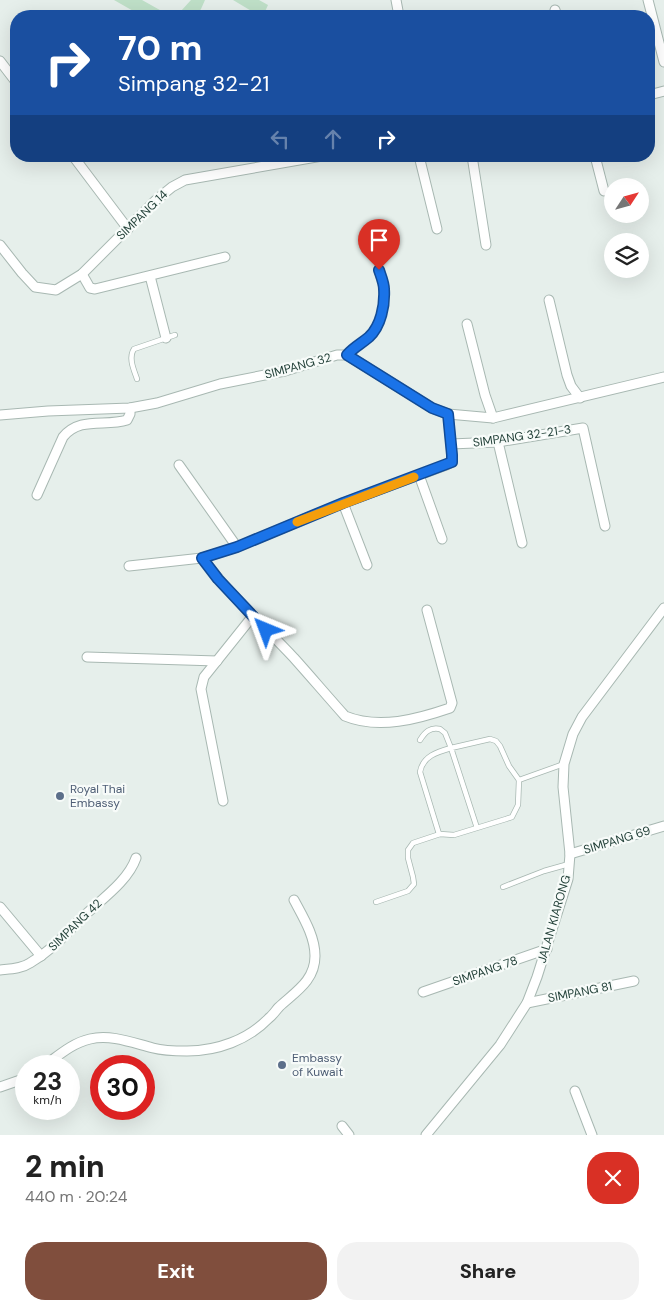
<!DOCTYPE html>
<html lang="en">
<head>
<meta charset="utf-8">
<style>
	body { margin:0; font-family:"DM Sans",sans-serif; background:#f2f2f2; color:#222; height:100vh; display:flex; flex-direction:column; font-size:19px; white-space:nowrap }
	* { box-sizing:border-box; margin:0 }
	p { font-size:16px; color:#767676 }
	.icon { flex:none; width:28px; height:28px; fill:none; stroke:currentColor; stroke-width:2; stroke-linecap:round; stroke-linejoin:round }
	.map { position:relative; height:1135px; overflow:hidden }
	.details { display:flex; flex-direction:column; background:#fff; flex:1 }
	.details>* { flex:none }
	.hud { position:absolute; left:10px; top:10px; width:645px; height:152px; border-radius:20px; box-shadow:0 5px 20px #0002; background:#1a4fa0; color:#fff; overflow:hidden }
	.needle { width:32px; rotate:54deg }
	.fabs { position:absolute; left:604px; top:178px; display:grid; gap:10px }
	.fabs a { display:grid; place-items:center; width:45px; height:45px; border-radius:50%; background:#fff; box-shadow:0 5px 20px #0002; font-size:25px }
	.speed { position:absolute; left:15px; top:1055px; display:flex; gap:10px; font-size:25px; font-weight:700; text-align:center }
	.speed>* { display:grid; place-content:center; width:65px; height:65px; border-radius:50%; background:#fff; box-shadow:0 5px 20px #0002; line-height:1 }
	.speed small { font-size:12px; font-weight:400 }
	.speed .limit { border:8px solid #d22; background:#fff; color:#111 }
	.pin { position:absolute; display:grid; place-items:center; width:42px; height:42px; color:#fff; margin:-51px -21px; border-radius:50% 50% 50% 0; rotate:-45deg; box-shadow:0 0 5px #0007 }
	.pin .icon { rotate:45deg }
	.me { position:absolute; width:55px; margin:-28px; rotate:316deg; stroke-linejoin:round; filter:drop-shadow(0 0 4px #0008) }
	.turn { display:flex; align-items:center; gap:18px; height:105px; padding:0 25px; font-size:22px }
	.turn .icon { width:65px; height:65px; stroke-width:2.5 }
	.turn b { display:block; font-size:35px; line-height:42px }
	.lanes { display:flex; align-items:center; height:48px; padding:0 25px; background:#0003; justify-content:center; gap:25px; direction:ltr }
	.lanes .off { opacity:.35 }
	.round { display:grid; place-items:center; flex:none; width:52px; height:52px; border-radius:20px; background:#f2f2f2 }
	.headline { display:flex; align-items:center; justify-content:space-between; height:85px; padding:0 25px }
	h1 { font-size:30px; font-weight:800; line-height:38px }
	.cta { display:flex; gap:10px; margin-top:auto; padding:10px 25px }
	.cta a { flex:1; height:58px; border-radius:20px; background:#804e3d; color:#fff; font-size:20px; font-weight:800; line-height:58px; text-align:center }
	.cta a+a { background:#f2f2f2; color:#222 }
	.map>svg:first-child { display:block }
	.green { fill:#bfe0c8 }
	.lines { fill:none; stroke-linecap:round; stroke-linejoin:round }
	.lane-casing { stroke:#a8b8b2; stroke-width:6 }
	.street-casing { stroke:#a8b8b2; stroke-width:11 }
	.lane { stroke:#fff; stroke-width:4.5 }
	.street { stroke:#fff; stroke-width:9 }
	.route-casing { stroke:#114b97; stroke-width:12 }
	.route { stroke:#1a73e8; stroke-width:9 }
	.slow { stroke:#f59e0b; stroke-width:9 }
	.service-dot { fill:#5c6f8a; stroke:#f7fbf9; stroke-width:2 }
	.labels { text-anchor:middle; stroke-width:4.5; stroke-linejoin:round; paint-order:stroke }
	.street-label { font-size:12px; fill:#24423a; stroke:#f7fbf9 }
	.service-label { font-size:12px; fill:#4e5e75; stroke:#f7fbf9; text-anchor:start }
</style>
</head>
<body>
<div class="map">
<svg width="664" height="1135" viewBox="0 0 664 1135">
	<rect width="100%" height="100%" fill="#e6efeb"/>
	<g class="green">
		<polygon points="114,0 142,0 167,14 181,11 191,0 205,0 201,9 196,16 142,16"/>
		<polygon points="233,0 259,0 268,5 263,16 260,16"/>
	</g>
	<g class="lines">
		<g class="lane-casing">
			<g id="lane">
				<path d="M347,355C355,345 367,341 373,332C396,303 378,262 365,233"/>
				<path d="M137,379C134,370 128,358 134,349L175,335"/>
				<path d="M420,740C425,732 430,727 440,729L445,733L451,748C437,752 423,756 420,772L439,834"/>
				<polyline points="519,780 564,764"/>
				<polyline points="503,887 544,871 569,864"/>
				<polyline points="376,902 408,891 414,884 413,877 408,858 408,850 413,843 440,834 454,835 506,819 512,817 518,805 519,780 509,766 500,746 496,741 490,739 451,748 477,828"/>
			</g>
		</g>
		<g class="street-casing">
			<g id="street">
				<polyline points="396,0 399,16"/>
				<polyline points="648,0 664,62"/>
				<polyline points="555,10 557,16"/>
				<polyline points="0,61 16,82"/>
				<polyline points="649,95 664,91"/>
				<polyline points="73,156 128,229"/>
				<polyline points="419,156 437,229"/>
				<polyline points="472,156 486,245"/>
				<polyline points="595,156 604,191"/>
				<polyline points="0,245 22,273 35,287 56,290 82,274 156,200 172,187 185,180 322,156"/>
				<polyline points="82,274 90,288 95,289 225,257"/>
				<polyline points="150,276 166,338"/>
				<polyline points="549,300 567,375 571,386 580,398"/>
				<polyline points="467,324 485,395 493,418"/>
				<polyline points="0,415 48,411 130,408 157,403 220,384 285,371 337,355 347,355 432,408 448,414 493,418 664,377"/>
				<polyline points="498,442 522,543"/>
				<polyline points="451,444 498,442 583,428 605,526"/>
				<polyline points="179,465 237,547"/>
				<polyline points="419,475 442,539"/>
				<path d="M37,495L63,437C80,416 105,427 127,420L130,414V408"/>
				<polyline points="343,503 367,565"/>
				<path d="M202,558C230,595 263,625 294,658C311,677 328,697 345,716C379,730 418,719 450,708L452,703L427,610"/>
				<polyline points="129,566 202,558 237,547 343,503 446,465 452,462 452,455 448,414"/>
				<polyline points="87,657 217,661"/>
				<polyline points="223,801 201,689 204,677 252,617"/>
				<polyline points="570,854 664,826"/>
				<polyline points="0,907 41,956"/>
				<path d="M0,970C10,969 21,969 30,963C53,950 66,933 85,915C102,899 128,881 136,858"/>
				<polyline points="423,992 547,949"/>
				<polyline points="527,1003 634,981"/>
				<path d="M44,1066C58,1056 72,1043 90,1039C111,1034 133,1043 153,1048C164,1051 176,1051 187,1051C217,1051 248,1040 269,1018C273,1015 276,1010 279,1007C295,992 315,981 315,956C315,936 303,917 294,900"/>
				<polyline points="0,1087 26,1078"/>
				<polyline points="575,1091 592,1135"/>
				<polyline points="342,1126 349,1135"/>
				<polyline points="426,1135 500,1045 527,1003 537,977 568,879 570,854 563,787 564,764 573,734 582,717 664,608"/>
			</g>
		</g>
		<use href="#lane" class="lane"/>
		<use href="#street" class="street"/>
	</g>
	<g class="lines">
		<g class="route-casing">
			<path id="route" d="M266,630L218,579L202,558L237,547L343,503L452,462V455L448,414L432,408L347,355C354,347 361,344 369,337C381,326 385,305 384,289C384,283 381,276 379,270"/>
		</g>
		<use href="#route" class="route"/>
		<polyline class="slow" points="297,522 414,477"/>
	</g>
	<g class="service-dot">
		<circle cx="60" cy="796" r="5"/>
		<circle cx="282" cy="1065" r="5"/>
	</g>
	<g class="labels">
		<g class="street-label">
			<text transform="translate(142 215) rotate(-44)" y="4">SIMPANG 14</text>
			<text transform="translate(298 366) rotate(-15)" y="4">SIMPANG 32</text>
			<text transform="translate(522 436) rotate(-8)" y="4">SIMPANG 32-21-3</text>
			<text transform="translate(617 840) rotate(-17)" y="4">SIMPANG 69</text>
			<text transform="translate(554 919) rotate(-74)" y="4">JALAN KIARONG</text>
			<text transform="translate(75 925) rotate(-44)" y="4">SIMPANG 42</text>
			<text transform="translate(485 971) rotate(-19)" y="4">SIMPANG 78</text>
			<text transform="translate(580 992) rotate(-11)" y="4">SIMPANG 81</text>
		</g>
		<g class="service-label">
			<text x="70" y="793">Royal Thai<tspan x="70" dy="14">Embassy</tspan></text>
			<text x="292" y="1062">Embassy<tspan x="292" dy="14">of Kuwait</tspan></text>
		</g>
	</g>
</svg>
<div class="fabs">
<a><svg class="needle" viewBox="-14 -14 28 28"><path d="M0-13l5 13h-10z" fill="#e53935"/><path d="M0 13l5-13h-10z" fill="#767676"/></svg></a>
<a><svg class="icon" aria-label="layers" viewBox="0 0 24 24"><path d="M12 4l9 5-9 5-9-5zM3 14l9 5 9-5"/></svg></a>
</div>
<div class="speed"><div>23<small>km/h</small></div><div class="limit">30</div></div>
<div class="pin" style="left:379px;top:270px;background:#d93025"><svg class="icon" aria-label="arrive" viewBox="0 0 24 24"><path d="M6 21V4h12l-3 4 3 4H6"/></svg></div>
<svg class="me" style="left:266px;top:630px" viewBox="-20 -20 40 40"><path d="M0-17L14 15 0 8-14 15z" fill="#1a73e8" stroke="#fff" stroke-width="4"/></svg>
<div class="hud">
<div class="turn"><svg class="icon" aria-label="right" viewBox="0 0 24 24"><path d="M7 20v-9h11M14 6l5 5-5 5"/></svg><div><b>70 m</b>Simpang 32-21</div></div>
<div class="lanes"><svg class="icon off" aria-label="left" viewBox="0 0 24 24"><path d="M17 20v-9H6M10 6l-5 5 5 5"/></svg><svg class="icon off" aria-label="ahead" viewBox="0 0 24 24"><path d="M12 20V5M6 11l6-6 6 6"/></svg><svg class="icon" aria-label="right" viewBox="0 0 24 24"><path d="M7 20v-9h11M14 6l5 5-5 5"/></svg></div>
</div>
</div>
<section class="details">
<div class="headline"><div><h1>2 min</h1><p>440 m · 20:24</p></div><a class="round" style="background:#d93025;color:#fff"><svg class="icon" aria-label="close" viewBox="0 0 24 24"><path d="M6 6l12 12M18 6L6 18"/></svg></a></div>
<div class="cta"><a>Exit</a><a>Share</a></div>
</section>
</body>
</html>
